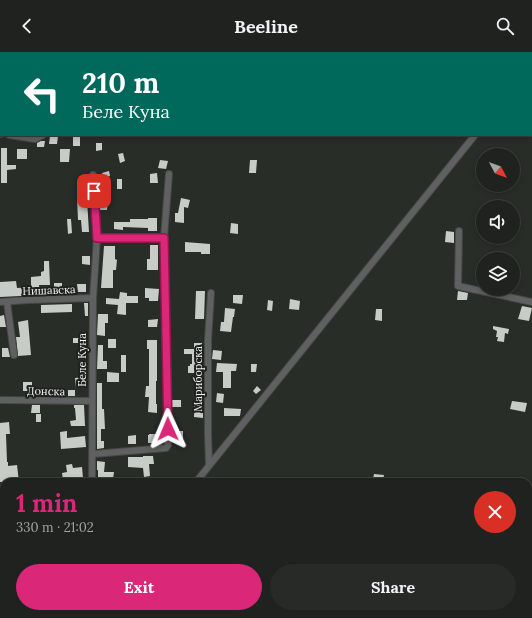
<!DOCTYPE html>
<html lang="en">
<head>
<meta charset="utf-8">
<style>
	body { margin:0; font-family:Lora,serif; background:#272a27; color:#f1f3f6; height:100vh; display:flex; flex-direction:column; font-size:15px; white-space:nowrap }
	* { box-sizing:border-box; margin:0 }
	p { font-size:13px; color:#a1a4a4 }
	.icon { flex:none; width:22px; height:22px; fill:none; stroke:currentColor; stroke-width:2; stroke-linecap:round; stroke-linejoin:round }
	.map { position:relative; flex:1; overflow:hidden }
	.panel { position:absolute; left:0px; top:426px; width:532px; height:140px; display:flex; flex-direction:column; background:#1f221e; border-radius:12px 12px 0 0; box-shadow:0 2px 6px #0003,0 0 0 1px #3c3f3c }
	.panel>* { flex:none }
	.hud { position:absolute; left:0px; top:0px; width:532px; height:84px; box-shadow:0 2px 6px #0003,0 0 0 1px #3c3f3c; background:#00695c; color:#fff; overflow:hidden }
	.needle { width:26px; rotate:131deg }
	.tools { position:absolute; left:476px; top:96px; display:grid; gap:8px }
	.tools a { display:grid; place-items:center; width:44px; height:44px; border-radius:50%; background:#1f221e; box-shadow:0 2px 6px #0003,0 0 0 1px #3c3f3c; font-size:20px }
	.pin { position:absolute; display:grid; place-items:center; width:34px; height:34px; color:#fff; margin:-17px; border-radius:8px; box-shadow:0 2px 6px #0006 }
	.me { position:absolute; width:44px; margin:-22px; rotate:359deg; stroke-linejoin:round; filter:drop-shadow(0 0 3px #0008) }
	.turn { display:flex; align-items:center; gap:14px; height:84px; padding:0 16px; font-size:18px }
	.turn .icon { width:52px; height:52px; stroke-width:2.5 }
	.turn b { display:block; font-size:28px; line-height:34px }
	.round { display:grid; place-items:center; flex:none; width:42px; height:42px; border-radius:21px; background:#272a27 }
	.overview { display:flex; align-items:center; justify-content:space-between; height:68px; padding:0 16px }
	h1 { font-size:24px; font-weight:800; line-height:30px; color:#db2777 }
	.action { display:flex; gap:8px; margin-top:auto; padding:8px 16px }
	.action a { flex:1; height:46px; border-radius:24px; background:#db2777; color:#fff; font-size:16px; font-weight:800; line-height:46px; text-align:center }
	.action a+a { background:#272a27; color:#f1f3f6 }
	header { display:flex; justify-content:space-between; align-items:center; height:52px; padding:0 16px; background:#1f221e; font-size:18px; font-weight:800 }
	.map>svg:first-child { display:block }
	.building { fill:#c7ccc7 }
	.lines { fill:none; stroke-linecap:round; stroke-linejoin:round }
	.minor-casing { stroke:#454944; stroke-width:8 }
	.minor { stroke:#605f61; stroke-width:6 }
	.route-casing { stroke:#8e194d; stroke-width:10 }
	.route { stroke:#db2777; stroke-width:7 }
	.labels { text-anchor:middle; stroke-width:4; stroke-linejoin:round; paint-order:stroke }
	.street-label { font-size:11px; fill:#f1f3f0; stroke:#1f231f }
</style>
</head>
<body>
<header><svg class="icon" aria-label="back" viewBox="0 0 24 24"><path d="M15 5l-7 7 7 7"/></svg>Beeline<svg class="icon" aria-label="search" viewBox="0 0 24 24"><circle cx="10" cy="10" r="6"/><path d="M15 15l6 6"/></svg></header>
<div class="map">
<svg width="532" height="566" viewBox="0 0 532 566">
	<rect width="100%" height="100%" fill="#292d28"/>
	<g class="building">
		<rect x="73" y="83" width="7" height="11"/>
		<polygon points="50,84 58,84 57,92 49,92"/>
		<polygon points="41,89 45,89 44,95 37,95 37,91"/>
		<polygon points="96,91 102,91 102,98 96,99"/>
		<polygon points="1,96 7,96 7,113 16,113 16,117 7,118 7,131 1,131"/>
		<rect x="17" y="97" width="10" height="10"/>
		<polygon points="60,97 70,97 69,110 60,110"/>
		<polygon points="123,101 125,109 120,111 118,102"/>
		<polygon points="160,108 168,109 166,117 158,116"/>
		<polygon points="250,108 257,108 256,121 249,121"/>
		<polygon points="109,119 110,124 104,126 102,121"/>
		<polygon points="157,121 158,131 150,131 150,122"/>
		<rect x="117" y="127" width="5" height="10"/>
		<polygon points="79,131 86,131 89,180 82,180 81,168 78,168 77,146 80,146"/>
		<polygon points="109,138 110,143 108,144 107,158 100,158 99,139"/>
		<polygon points="181,146 190,148 188,156 184,155 184,171 175,170 175,161 178,161"/>
		<polygon points="148,166 157,166 157,179 148,179 148,176 123,175 123,178 114,177 114,170 130,170 130,167 148,167"/>
		<polygon points="67,167 71,167 72,181 68,182"/>
		<polygon points="231,171 238,172 238,182 230,181"/>
		<polygon points="446,179 454,180 454,191 445,190"/>
		<polygon points="185,190 210,192 210,202 201,202 201,200 185,200"/>
		<polygon points="150,193 158,193 158,218 147,218 147,207 150,207"/>
		<polygon points="104,194 115,194 115,207 117,208 116,218 113,218 113,236 101,236"/>
		<polygon points="82,204 90,204 90,213 82,212"/>
		<polygon points="44,209 49,209 50,233 39,233 40,243 0,245 0,230 16,229 17,236 31,235 31,225 41,224 41,220 44,219"/>
		<polygon points="54,231 62,231 62,236 54,237"/>
		<polygon points="77,232 86,232 86,240 78,240"/>
		<polygon points="145,236 159,237 158,249 149,249 149,246 145,246"/>
		<polygon points="196,239 205,239 204,267 195,267"/>
		<polygon points="458,239 468,241 467,248 457,248"/>
		<polygon points="120,240 127,241 127,244 138,244 138,251 126,251 126,263 117,262 118,253 106,252 106,246 119,247"/>
		<polygon points="233,243 243,243 242,252 233,251"/>
		<polygon points="290,247 300,249 299,258 289,257"/>
		<polygon points="268,248 273,249 272,259 267,258"/>
		<polygon points="84,251 88,251 88,264 85,264"/>
		<polygon points="72,252 72,260 41,261 41,253"/>
		<polygon points="522,254 532,256 529,269 518,267"/>
		<polygon points="225,256 235,257 234,265 233,265 231,280 220,279 221,270 224,270"/>
		<polygon points="376,257 382,257 382,269 375,268"/>
		<polygon points="98,262 108,262 108,271 105,271 105,284 97,283"/>
		<polygon points="4,263 6,275 0,275 0,264"/>
		<polygon points="158,267 157,275 148,275 148,268"/>
		<polygon points="28,268 31,303 18,304 16,285 20,285 18,270"/>
		<polygon points="493,274 509,277 508,282 505,281 504,290 497,289 498,285 496,285 497,279 493,277"/>
		<rect x="73" y="286" width="6" height="5"/>
		<rect x="108" y="287" width="8" height="9"/>
		<polygon points="147,288 157,288 157,329 156,329 156,352 157,352 157,361 148,360 149,345 145,345 146,334 149,334 149,297 147,297"/>
		<polygon points="194,291 202,291 202,301 201,301 201,311 199,311 199,321 188,321 188,314 190,314 190,312 192,312 192,302 184,302 184,297 194,297"/>
		<polygon points="98,293 103,293 103,309 107,309 107,317 97,317"/>
		<polygon points="2,296 8,296 10,305 2,305"/>
		<polygon points="213,298 222,299 221,308 212,307"/>
		<rect x="121" y="303" width="5" height="17"/>
		<polygon points="217,311 237,312 236,319 231,319 231,336 223,336 223,320 216,320"/>
		<polygon points="251,312 257,312 256,320 251,320"/>
		<polygon points="107,320 119,321 119,330 107,330"/>
		<polygon points="85,325 85,335 76,335 75,326"/>
		<rect x="23" y="330" width="9" height="9"/>
		<polygon points="97,331 102,331 102,357 104,357 105,377 101,377 101,389 104,389 104,396 97,397"/>
		<polygon points="257,334 261,338 256,342 253,339"/>
		<rect x="68" y="338" width="7" height="6"/>
		<polygon points="195,341 203,341 203,366 194,365"/>
		<polygon points="217,341 224,342 223,351 216,350"/>
		<rect x="172" y="348" width="9" height="7"/>
		<polygon points="512,349 527,351 525,360 510,357"/>
		<polygon points="32,353 40,353 40,361 31,361"/>
		<polygon points="74,353 84,353 85,374 71,374 70,369 76,368 75,356 74,356"/>
		<polygon points="224,356 241,357 240,364 224,364"/>
		<rect x="36" y="362" width="5" height="8"/>
		<polygon points="9,370 10,382 6,382 7,410 8,410 8,414 17,413 19,430 0,430 0,371"/>
		<polygon points="67,379 67,386 85,384 86,395 61,397 60,380"/>
		<rect x="174" y="379" width="9" height="11"/>
		<polygon points="149,382 156,382 156,391 148,391 148,383 149,383"/>
		<polygon points="136,383 136,392 128,392 128,384"/>
		<polygon points="143,404 153,404 154,412 149,412 150,424 144,425 143,416 128,415 128,405 143,405"/>
		<polygon points="97,409 105,410 104,420 114,420 113,427 106,427 107,430 98,430 98,418 97,418"/>
		<polygon points="72,412 73,416 82,415 83,426 63,428 62,421 67,420 66,413"/>
		<polygon points="374,422 384,423 383,428 373,427"/>
	</g>
	<g class="lines">
		<g class="minor-casing">
			<g id="minor">
				<polyline points="483,0 483,1"/>
				<polyline points="257,1 257,0"/>
				<polyline points="513,1 532,0"/>
				<polyline points="531,10 532,9"/>
				<polyline points="0,82 1,82"/>
				<polyline points="9,83 35,87 43,83"/>
				<polyline points="459,179 458,234 532,250"/>
				<polyline points="97,186 164,186"/>
				<polyline points="0,250 28,248 93,246"/>
				<polyline points="7,250 14,303"/>
				<polyline points="0,348 92,349"/>
				<polyline points="93,402 166,396 168,393 164,186 169,122"/>
				<polyline points="209,413 208,382 208,288 211,241"/>
				<polyline points="92,430 93,246 97,186 93,123"/>
				<polyline points="196,430 475,83"/>
				<polyline points="0,467 4,467"/>
				<polyline points="203,562 204,566"/>
				<polyline points="11,566 28,562"/>
				<polyline points="88,566 91,562"/>
				<polyline points="384,566 384,562"/>
			</g>
		</g>
		<use href="#minor" class="minor"/>
	</g>
	<g class="lines">
		<g class="route-casing">
			<polyline id="route" points="94,139 97,186 164,186 168,377"/>
		</g>
		<use href="#route" class="route"/>
	</g>
	<g class="labels">
		<g class="street-label">
			<text transform="translate(49 238) rotate(-2)" y="4">Нишавска</text>
			<text transform="translate(82 308) rotate(-90)" y="4">Беле Куна</text>
			<text transform="translate(198 327) rotate(-90)" y="4">Мариборска</text>
			<text transform="translate(46 339) rotate(1)" y="4">Донска</text>
		</g>
	</g>
</svg>
<div class="tools">
<a><svg class="needle" viewBox="-14 -14 28 28"><path d="M0-13l5 13h-10z" fill="#e53935"/><path d="M0 13l5-13h-10z" fill="#a1a4a4"/></svg></a>
<a><svg class="icon" aria-label="sound" viewBox="0 0 24 24"><path d="M4 9h4l5-4v14l-5-4H4zM17 9q2 3 0 6"/></svg></a>
<a><svg class="icon" aria-label="layers" viewBox="0 0 24 24"><path d="M12 4l9 5-9 5-9-5zM3 14l9 5 9-5"/></svg></a>
</div>
<div class="pin" style="left:94px;top:139px;background:#d93025"><svg class="icon" aria-label="arrive" viewBox="0 0 24 24"><path d="M6 21V4h12l-3 4 3 4H6"/></svg></div>
<svg class="me" style="left:168px;top:377px" viewBox="-20 -20 40 40"><path d="M0-17L14 15 0 8-14 15z" fill="#db2777" stroke="#fff" stroke-width="4"/></svg>
<div class="hud">
<div class="turn"><svg class="icon" aria-label="left" viewBox="0 0 24 24"><path d="M17 20v-9H6M10 6l-5 5 5 5"/></svg><div><b>210 m</b>Беле Куна</div></div>
</div>
<section class="panel">
<div class="overview"><div><h1>1 min</h1><p>330 m · 21:02</p></div><a class="round" style="background:#d93025;color:#fff"><svg class="icon" aria-label="close" viewBox="0 0 24 24"><path d="M6 6l12 12M18 6L6 18"/></svg></a></div>
<div class="action"><a>Exit</a><a>Share</a></div>
</section>
</div>
</body>
</html>
